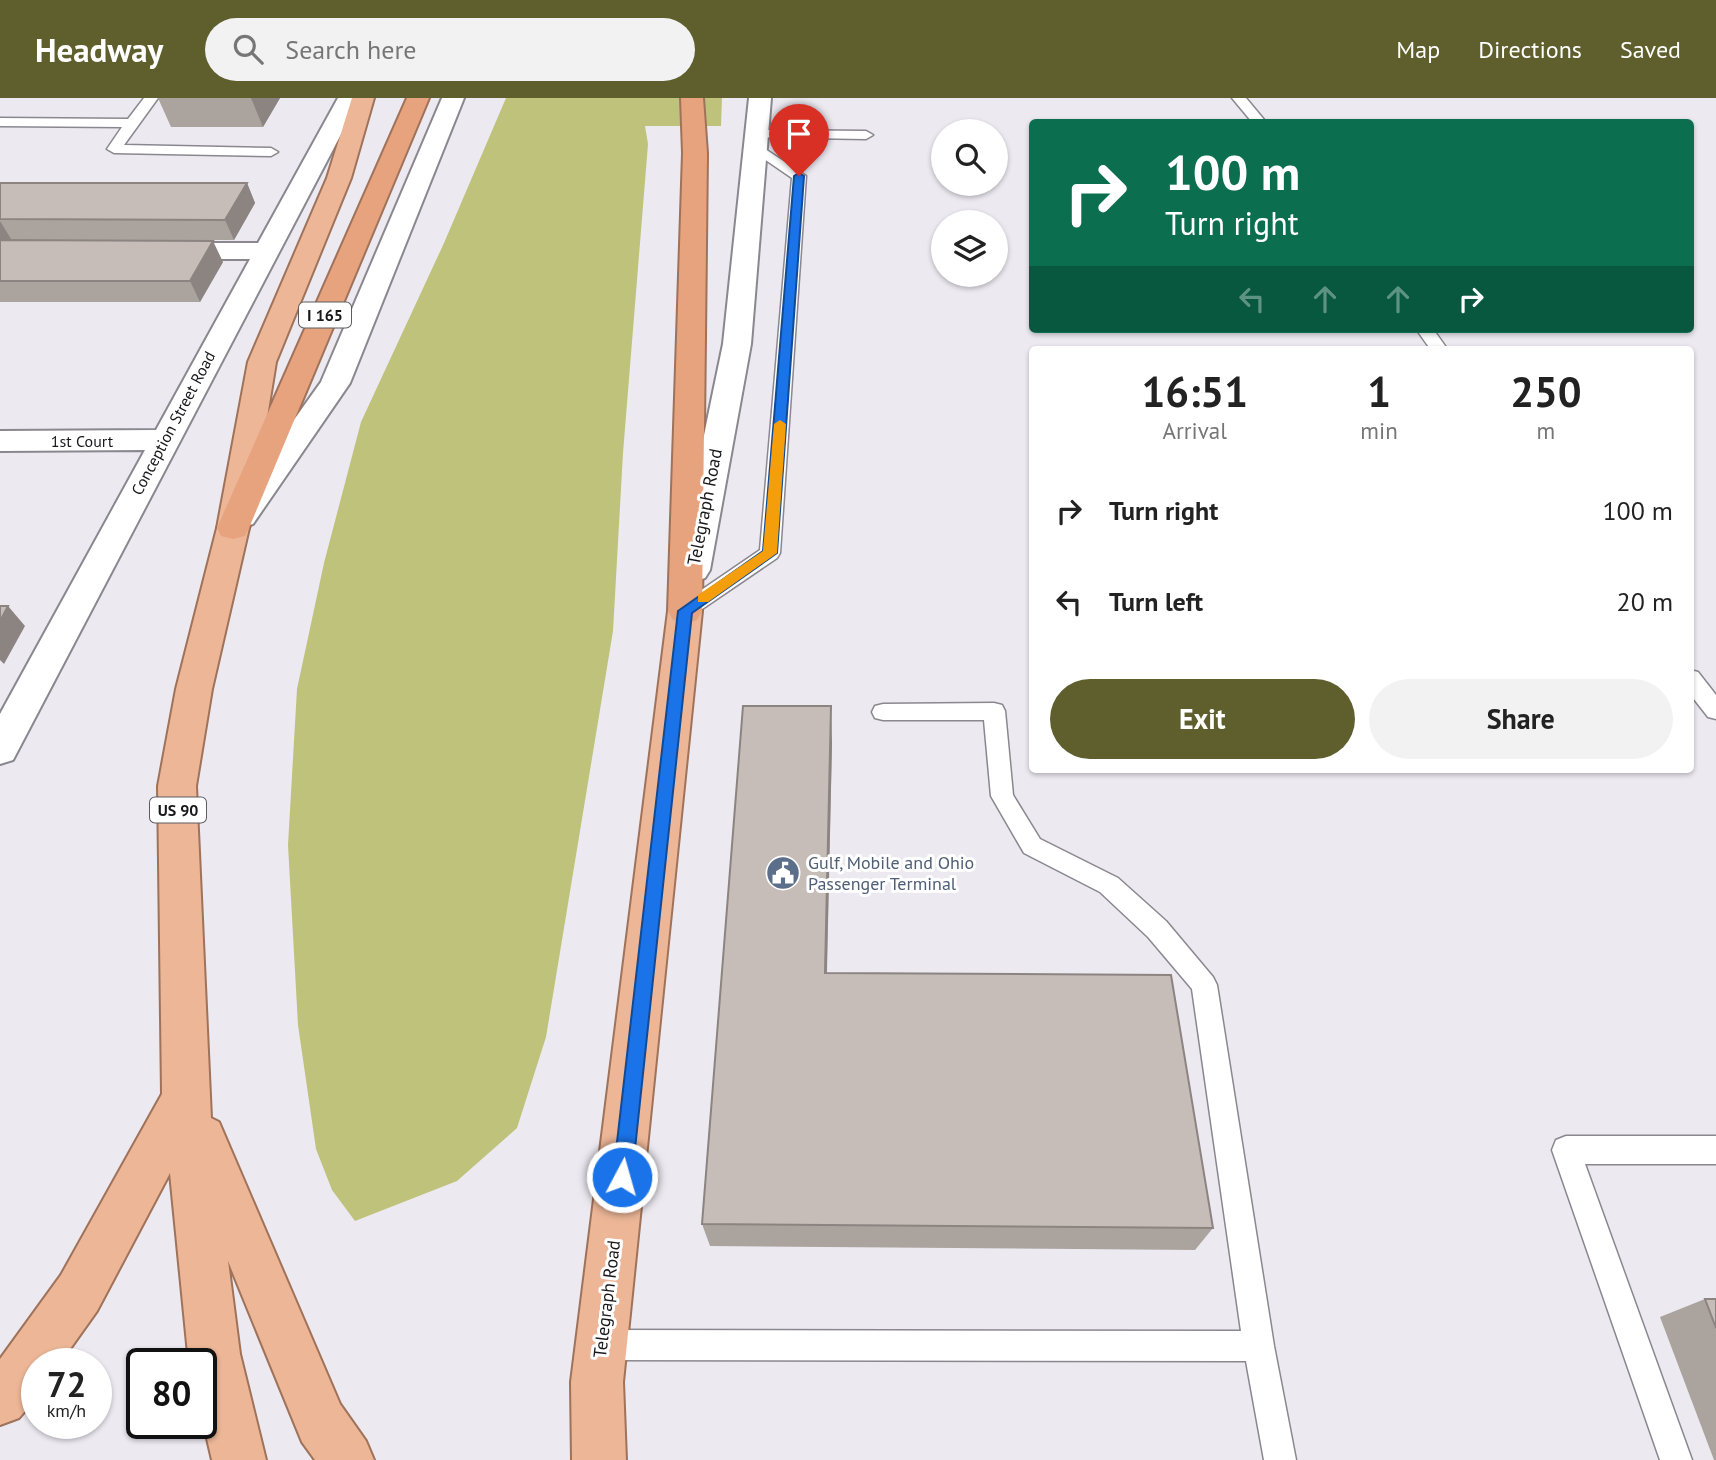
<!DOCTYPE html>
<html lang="en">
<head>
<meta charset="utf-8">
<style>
	body { margin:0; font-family:"PT Sans",sans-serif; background:#f2f2f2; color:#222; height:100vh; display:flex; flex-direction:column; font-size:26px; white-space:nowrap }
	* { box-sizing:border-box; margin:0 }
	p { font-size:23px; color:#767676 }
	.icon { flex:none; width:38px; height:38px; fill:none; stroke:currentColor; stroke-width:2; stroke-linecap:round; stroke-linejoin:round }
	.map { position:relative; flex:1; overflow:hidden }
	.drawer { position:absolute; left:1029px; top:248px; width:665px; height:427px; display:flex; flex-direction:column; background:#fff; border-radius:7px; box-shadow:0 2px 5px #0004 }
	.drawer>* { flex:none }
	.guide { position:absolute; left:1029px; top:21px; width:665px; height:214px; border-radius:7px; box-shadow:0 2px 5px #0004; background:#0b6e4f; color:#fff; overflow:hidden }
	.buttons { position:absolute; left:931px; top:21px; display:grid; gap:14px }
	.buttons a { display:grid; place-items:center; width:77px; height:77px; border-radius:50%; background:#fff; box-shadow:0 2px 5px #0004; font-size:35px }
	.speed { position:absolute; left:21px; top:1250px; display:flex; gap:14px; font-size:35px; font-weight:700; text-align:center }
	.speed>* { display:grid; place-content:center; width:91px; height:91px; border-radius:50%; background:#fff; box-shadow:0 2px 5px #0004; line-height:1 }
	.speed small { font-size:18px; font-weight:400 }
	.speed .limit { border:4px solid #111; border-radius:10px; background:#fff; color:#111 }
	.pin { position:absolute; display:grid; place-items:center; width:60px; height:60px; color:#fff; margin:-72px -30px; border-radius:50% 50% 50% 0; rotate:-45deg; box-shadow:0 0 7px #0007 }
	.pin .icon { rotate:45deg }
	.me { position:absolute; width:77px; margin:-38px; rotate:6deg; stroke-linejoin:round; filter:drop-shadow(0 0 5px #0008) }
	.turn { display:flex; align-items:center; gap:24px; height:147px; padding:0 21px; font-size:32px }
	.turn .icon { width:91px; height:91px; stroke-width:2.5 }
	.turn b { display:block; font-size:49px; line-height:60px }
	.lanes { display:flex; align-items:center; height:66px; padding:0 21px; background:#0003; justify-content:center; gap:35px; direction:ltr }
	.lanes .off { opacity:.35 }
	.eta { display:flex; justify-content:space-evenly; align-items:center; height:119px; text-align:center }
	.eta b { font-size:42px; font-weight:600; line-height:49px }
	.cta { display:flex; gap:14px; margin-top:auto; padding:14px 21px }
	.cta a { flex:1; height:80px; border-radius:42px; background:#5e5f2d; color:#fff; font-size:28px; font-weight:600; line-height:80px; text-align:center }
	.cta a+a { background:#f2f2f2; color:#222 }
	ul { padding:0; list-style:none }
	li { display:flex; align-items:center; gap:21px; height:91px; padding:0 21px }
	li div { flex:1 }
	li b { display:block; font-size:26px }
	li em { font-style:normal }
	header { display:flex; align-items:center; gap:42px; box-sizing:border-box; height:98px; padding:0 35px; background:#5e5f2d; color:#fff }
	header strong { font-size:33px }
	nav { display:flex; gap:38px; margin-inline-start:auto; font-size:24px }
	.search { width:490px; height:63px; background:#f2f2f2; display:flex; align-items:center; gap:18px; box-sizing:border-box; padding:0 24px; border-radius:38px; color:#767676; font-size:26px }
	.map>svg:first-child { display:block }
	.green { fill:#bfc27b }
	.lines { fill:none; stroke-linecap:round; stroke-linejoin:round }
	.service-casing { stroke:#8a878f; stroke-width:3 }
	.minor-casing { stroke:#8a878f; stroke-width:4 }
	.trunk-casing { stroke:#9f725a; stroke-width:4 }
	.motorway-casing { stroke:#9f725a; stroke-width:4 }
	.service { fill:#fff; fill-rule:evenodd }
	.minor { fill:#fff; fill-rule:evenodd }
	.trunk { fill:#ecb697; fill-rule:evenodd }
	.motorway { fill:#e7a37d; fill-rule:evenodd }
	.wall { fill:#aaa39e }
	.shaded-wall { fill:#8b8481 }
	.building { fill:#c6bdb8; stroke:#8b8481; stroke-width:2 }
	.route { fill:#1a73e8; stroke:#114b97; stroke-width:2 }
	.slow { fill:#f59e0b }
	.labels { text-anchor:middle; stroke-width:6; stroke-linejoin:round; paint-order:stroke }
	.shield { fill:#fff; stroke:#5d5d5f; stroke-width:2 }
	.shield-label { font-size:16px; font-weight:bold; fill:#18171a }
	.far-street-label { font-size:16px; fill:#18171a; stroke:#fff }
	.street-label { font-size:18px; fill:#18171a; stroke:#fff }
	.service-label { font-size:18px; fill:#4e5e75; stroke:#fff; text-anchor:start }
</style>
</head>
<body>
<header>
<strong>Headway</strong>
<div class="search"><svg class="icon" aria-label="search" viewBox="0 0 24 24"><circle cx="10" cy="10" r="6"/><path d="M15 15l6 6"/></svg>Search here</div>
<nav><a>Map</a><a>Directions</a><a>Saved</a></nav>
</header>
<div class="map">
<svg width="1716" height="1362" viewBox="0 0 1716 1362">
	<rect width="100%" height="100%" fill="#ece9f1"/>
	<polygon class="green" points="506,0 722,0 721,28 645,28 648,46 623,355 613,533 546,939 517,1030 457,1083 355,1123 332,1092 316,1051 298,927 288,747 297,591 324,465 361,324 444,145"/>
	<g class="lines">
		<g class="service-casing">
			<g id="service">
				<polygon points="144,0 158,0 124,47 271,50 278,54 271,58 114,55 107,51 122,29 0,28 0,20 128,21"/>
				<polygon points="1232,0 1246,0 1266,24 1252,24"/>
				<polygon points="757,32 866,33 873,37 866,41 752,39 752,33"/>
				<polygon points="756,45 806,78 780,455 777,460 692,518 685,520 678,518 675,513 678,508 760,452 792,80 751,52 751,46"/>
				<polygon points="1416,231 1433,231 1448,252 1431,252"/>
				<polygon points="1690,572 1698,574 1716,597 1716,621 1708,619 1690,596"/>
				<polygon points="994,605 1002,607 1005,613 1013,697 1040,741 1118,780 1166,823 1213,879 1217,887 1274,1248 1296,1362 1264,1362 1246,1263 602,1262 591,1258 587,1247 591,1236 602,1232 1241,1233 1192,891 1148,839 1100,794 1024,755 991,698 984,622 883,622 875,620 872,614 875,608 883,606"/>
				<polygon points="1566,1038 1716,1038 1716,1066 1585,1066 1692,1362 1660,1362 1552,1052 1556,1042"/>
			</g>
		</g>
		<g class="minor-casing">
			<g id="minor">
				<polygon points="338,0 360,0 13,662 0,666 0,616 145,352 0,353 0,333 156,332 250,161 167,161 158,159 154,153 158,147 167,145 258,145"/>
				<polygon points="442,0 464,0 350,285 253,426 242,429 231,426 226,418 231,410 321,284"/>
				<polygon points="749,0 771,0 751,246 710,472 705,480 693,484 681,480 676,472 723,246"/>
			</g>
		</g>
		<g class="trunk-casing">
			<g id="trunk">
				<polygon points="352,0 374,0 351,80 276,264 249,430 212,591 196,688 211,1020 219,1024 340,1306 366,1343 374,1362 315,1362 302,1344 228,1163 240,1256 266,1362 212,1362 201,1315 201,1265 190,1265 188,1256 170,1075 97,1213 60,1265 37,1265 37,1299 19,1320 0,1327 0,1261 61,1177 162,996 158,688 176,591 217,430 248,264 327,80"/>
				<polygon points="685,500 697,504 702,513 623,1284 626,1362 572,1362 571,1284 668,513 673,504"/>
			</g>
		</g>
		<g class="motorway-casing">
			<g id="motorway">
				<polygon points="407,0 429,0 249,430 245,438 233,441 221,438 217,430"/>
				<polygon points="681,0 703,0 707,55 702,513 697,522 685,526 673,522 668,513 683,55"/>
			</g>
		</g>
		<use href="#service" class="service"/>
		<use href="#minor" class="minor"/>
		<use href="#trunk" class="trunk"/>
		<use href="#motorway" class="motorway"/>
	</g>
	<g class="wall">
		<polygon points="158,0 280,0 263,29 171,29"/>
		<polygon points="0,85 247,85 255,105 234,142 10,142 223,164 200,204 0,204"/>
		<polygon points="832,645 827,875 1213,1130 1195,1152 710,1148 702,1126"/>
		<polygon points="1705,1201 1716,1201 1716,1362 1714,1362 1660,1219"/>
	</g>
	<g class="shaded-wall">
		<polygon points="251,0 280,0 263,29"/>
		<polygon points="247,85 255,105 234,142 225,122"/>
		<polygon points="0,123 11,141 0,147"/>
		<polygon points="213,143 223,164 200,204 190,183"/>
		<polygon points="8,508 25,528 4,566 0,562 0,523"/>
		<polygon points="831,608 832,645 826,905 825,875"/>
	</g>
	<g class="building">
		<polygon points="0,85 247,85 225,122 0,121"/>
		<polygon points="0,142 213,143 190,183 0,183"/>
		<polygon points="0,508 8,508 0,523"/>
		<polygon points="743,608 831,608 825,875 1171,877 1213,1130 702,1126"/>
		<polygon points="1705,1201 1716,1201 1716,1230"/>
	</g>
	<polygon class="route" points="799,75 804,78 777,455 692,515 632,1079 629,1086 622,1088 615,1086 613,1079 678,513 763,453 794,78"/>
	<polygon class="slow" points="780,322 786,326 777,455 708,504 698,504 698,497 763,453 774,326"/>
	<defs>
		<g id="civic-disc" transform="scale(1.75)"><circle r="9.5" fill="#5c6f8a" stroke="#fff"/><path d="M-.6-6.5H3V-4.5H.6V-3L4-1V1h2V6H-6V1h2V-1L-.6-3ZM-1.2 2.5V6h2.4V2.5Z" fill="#fff"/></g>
	</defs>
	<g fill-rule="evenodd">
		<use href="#civic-disc" x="783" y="775"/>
	</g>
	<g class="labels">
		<g class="shield">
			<rect x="299" y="204.5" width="52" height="25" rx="5"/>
			<rect x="150" y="699.5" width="56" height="25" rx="5"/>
		</g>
		<g class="shield-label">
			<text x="325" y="223">I 165</text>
			<text x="178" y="718">US 90</text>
		</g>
		<g class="far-street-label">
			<text transform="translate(173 325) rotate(-62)" y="6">Conception Street Road</text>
			<text x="82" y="349">1st Court</text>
		</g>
		<g class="street-label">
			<text transform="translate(705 409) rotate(-79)" y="6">Telegraph Road</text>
			<text transform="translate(607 1201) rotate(-83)" y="6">Telegraph Road</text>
		</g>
		<g class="service-label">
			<text x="808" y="771">Gulf, Mobile and Ohio<tspan x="808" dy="21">Passenger Terminal</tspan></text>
		</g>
	</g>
</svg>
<div class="buttons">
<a><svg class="icon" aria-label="search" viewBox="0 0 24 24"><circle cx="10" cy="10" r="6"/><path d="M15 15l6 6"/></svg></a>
<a><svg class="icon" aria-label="layers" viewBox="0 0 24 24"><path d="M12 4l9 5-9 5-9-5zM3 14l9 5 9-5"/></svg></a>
</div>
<div class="speed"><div>72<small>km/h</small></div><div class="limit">80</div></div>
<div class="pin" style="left:799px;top:78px;background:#d93025"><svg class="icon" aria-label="arrive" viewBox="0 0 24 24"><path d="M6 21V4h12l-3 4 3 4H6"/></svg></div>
<svg class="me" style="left:622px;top:1079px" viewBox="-20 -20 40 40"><circle r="17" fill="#1a73e8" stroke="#fff" stroke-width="3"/><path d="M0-11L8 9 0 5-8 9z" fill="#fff"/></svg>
<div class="guide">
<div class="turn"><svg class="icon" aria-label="right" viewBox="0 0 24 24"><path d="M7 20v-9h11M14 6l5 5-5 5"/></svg><div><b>100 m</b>Turn right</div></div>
<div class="lanes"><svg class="icon off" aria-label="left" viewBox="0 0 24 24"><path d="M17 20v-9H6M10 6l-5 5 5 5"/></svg><svg class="icon off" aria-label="ahead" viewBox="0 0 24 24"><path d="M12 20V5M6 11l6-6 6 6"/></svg><svg class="icon off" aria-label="ahead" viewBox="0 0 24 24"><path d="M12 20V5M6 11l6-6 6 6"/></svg><svg class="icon" aria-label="right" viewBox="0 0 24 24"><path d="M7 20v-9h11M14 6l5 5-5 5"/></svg></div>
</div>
<section class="drawer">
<div class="eta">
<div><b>16:51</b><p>Arrival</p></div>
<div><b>1</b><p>min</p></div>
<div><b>250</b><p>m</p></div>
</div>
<ul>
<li><svg class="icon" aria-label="right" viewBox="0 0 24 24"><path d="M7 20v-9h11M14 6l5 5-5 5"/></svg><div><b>Turn right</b></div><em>100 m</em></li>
<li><svg class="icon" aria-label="left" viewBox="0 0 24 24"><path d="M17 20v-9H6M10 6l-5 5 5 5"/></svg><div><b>Turn left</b></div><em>20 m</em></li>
</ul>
<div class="cta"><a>Exit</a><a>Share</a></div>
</section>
</div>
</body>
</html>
